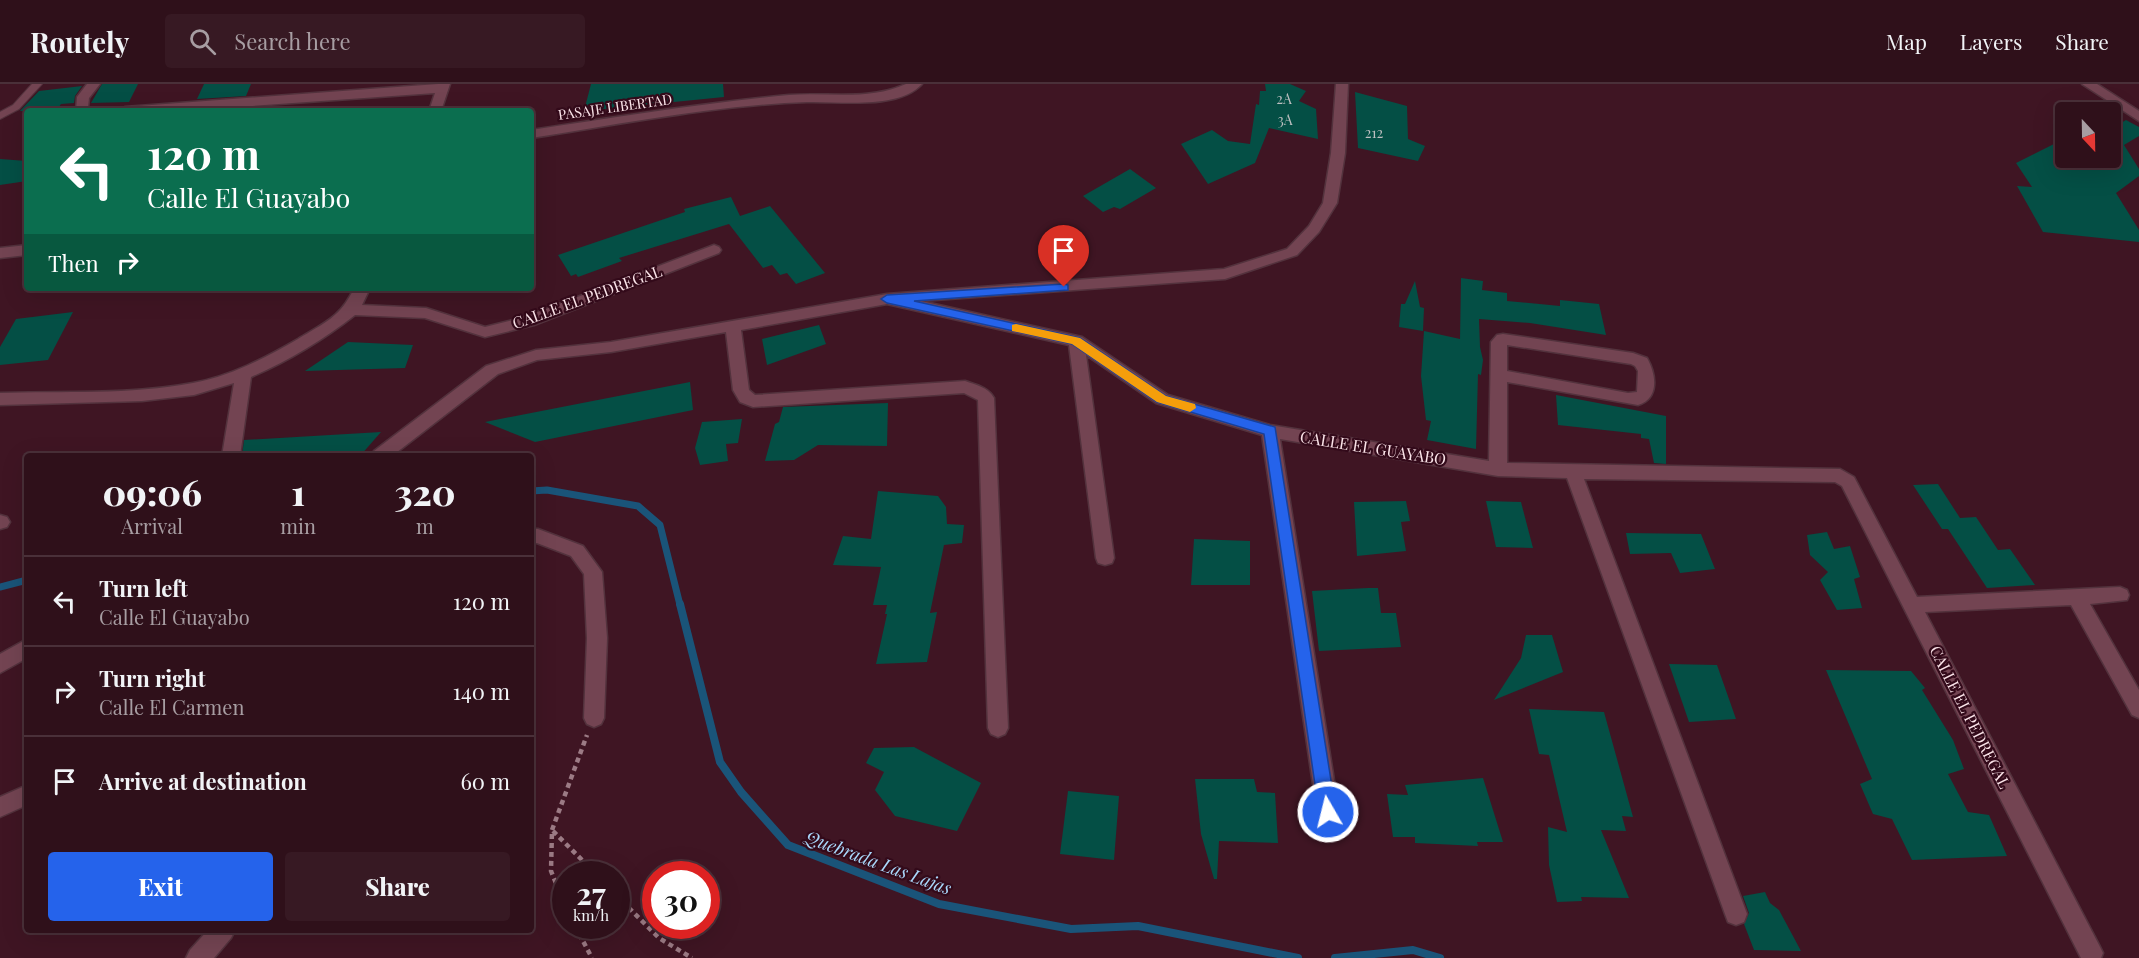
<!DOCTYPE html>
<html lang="en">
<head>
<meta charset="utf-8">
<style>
	body { margin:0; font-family:"Playfair Display",serif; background:#371923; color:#f1f3f6; height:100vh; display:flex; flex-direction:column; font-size:22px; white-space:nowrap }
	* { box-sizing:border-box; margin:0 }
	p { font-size:20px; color:#a79da2 }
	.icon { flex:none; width:33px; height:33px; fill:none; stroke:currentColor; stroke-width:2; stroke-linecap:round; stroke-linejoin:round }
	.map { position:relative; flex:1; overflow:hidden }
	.side { position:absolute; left:24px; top:369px; width:510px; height:480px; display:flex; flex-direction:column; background:#2f101a; border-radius:6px; box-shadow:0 6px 24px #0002,0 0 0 2px #4a3039 }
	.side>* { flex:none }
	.banner { position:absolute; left:24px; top:24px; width:510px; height:183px; border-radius:6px; box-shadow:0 6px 24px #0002,0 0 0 2px #4a3039; background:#0b6e4f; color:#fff; overflow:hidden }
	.needle { width:39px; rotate:158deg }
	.buttons { position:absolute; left:2055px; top:18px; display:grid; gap:12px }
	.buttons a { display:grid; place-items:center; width:66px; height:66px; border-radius:6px; background:#2f101a; box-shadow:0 6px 24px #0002,0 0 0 2px #4a3039; font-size:30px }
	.speed { position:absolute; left:552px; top:777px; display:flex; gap:12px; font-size:30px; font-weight:700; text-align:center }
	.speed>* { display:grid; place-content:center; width:78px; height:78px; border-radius:50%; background:#2f101a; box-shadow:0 6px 24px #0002,0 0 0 2px #4a3039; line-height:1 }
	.speed small { font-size:15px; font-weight:400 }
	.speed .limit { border:9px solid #d22; background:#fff; color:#111 }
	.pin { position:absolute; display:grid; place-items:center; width:51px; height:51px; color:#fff; margin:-62px -26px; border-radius:50% 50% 50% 0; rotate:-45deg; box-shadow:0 0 6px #0007 }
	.pin .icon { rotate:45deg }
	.me { position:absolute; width:66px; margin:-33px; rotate:352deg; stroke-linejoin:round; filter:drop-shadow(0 0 4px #0008) }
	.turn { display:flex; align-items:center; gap:21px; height:126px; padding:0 24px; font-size:27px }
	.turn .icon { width:78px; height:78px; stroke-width:2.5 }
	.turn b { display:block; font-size:42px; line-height:51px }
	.then { display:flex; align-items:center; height:57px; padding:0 24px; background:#0003; gap:12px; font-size:22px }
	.eta { display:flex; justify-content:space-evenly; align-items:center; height:102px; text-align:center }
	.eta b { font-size:36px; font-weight:800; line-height:42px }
	.button { display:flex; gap:12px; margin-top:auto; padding:12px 24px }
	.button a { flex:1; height:69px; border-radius:6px; background:#2563eb; color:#fff; font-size:24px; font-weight:800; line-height:69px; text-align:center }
	.button a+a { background:#371923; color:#f1f3f6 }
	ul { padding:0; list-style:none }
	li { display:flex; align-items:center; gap:18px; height:90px; padding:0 24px; border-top:2px solid #4a3039 }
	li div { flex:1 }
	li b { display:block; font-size:22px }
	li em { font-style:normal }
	header { display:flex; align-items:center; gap:36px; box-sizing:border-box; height:84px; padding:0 30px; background:#2f101a; border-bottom:2px solid #4a3039 }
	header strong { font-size:28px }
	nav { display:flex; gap:33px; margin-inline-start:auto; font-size:21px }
	.search { width:420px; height:54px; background:#371923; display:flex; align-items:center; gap:15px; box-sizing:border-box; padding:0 21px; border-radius:6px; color:#a79da2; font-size:22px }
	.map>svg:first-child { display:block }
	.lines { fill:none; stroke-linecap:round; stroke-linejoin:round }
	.stream-far1 { stroke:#1a5479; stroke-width:7 }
	.stream { stroke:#1a5479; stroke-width:8 }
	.building { fill:#044f45 }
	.lane-casing { stroke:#53323d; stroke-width:2 }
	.street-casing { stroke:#53323d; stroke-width:3 }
	.path { stroke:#9c7b85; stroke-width:4.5; stroke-dasharray:5 4; stroke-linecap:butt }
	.lane { fill:#734452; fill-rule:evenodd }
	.street { fill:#734452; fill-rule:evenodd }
	.route { fill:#2563eb; stroke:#184099; stroke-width:1.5 }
	.slow { fill:#f59e0b }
	.labels { text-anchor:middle; stroke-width:4.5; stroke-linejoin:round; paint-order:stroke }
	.number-label { font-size:14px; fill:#bdbfc0 }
	.far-street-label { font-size:14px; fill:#fbe4e9; stroke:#330a1a }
	.street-label { font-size:16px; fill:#fbe4e9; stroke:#330a1a }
	.water-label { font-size:18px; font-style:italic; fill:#a9d7fa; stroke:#330a1a }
</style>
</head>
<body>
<header>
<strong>Routely</strong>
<div class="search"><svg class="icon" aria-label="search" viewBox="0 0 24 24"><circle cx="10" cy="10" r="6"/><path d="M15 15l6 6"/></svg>Search here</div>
<nav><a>Map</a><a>Layers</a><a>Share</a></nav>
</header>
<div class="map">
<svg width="2139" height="874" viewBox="0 0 2139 874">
	<rect width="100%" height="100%" fill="#3f1523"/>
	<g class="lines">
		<g class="stream-far1">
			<polyline points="531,407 547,406 638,422 660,441 680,521"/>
			<polyline points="0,503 27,496"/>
		</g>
		<g class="stream">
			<polyline points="680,520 720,678 741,708 788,761 939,820 1071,845 1138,842 1298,874"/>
			<polyline points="1335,874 1413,866 1440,874"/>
		</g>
	</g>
	<g class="building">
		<polygon points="102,0 138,0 129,18 91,19"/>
		<polygon points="204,0 251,0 246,12 197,15"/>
		<polygon points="591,0 723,0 724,13 584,27"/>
		<polygon points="1265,0 1290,0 1306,7 1299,17 1316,25 1318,55 1269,44 1255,79 1208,100 1181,60 1212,46 1228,57 1250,60 1256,20 1259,21 1260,7 1266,7"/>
		<polygon points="82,2 75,12 74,19 61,20 56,27 20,27 39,7"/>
		<polygon points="1355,8 1407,22 1408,55 1425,62 1418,77 1358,64"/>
		<polygon points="2110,34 2121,39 2126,36 2139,43 2139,52 2124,61 2139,85 2139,92 2116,109 2139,146 2139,158 2043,148 2017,102 2032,103 2016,79 2066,54 2066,74 2110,74"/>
		<polygon points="0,75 27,77 27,97 0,101"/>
		<polygon points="1130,85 1156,104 1120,125 1114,123 1103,128 1083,112"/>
		<polygon points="731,113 740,132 770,122 825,189 796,200 787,189 780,191 772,181 763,184 729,140 619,174 622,177 578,193 576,190 571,192 558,171 685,128 684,125"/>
		<polygon points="1461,194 1483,197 1482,206 1507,209 1507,217 1560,222 1560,216 1599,220 1606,251 1530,239 1479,235 1480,263 1483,276 1481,291 1478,290 1476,365 1427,356 1431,337 1426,336 1421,292 1424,247 1460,255"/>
		<polygon points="1415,197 1420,223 1424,224 1423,247 1399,243 1401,220 1405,220"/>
		<polygon points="73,228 48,276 0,281 0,263 16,235"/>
		<polygon points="819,241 826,260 767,281 762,255"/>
		<polygon points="348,258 413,261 405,284 305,287"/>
		<polygon points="690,298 693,326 535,358 485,338"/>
		<polygon points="1556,311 1666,332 1666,380 1654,379 1649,355 1641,354 1641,350 1558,341"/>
		<polygon points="888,319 887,362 818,361 794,376 765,377 775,340 779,338 783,323"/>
		<polygon points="742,335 738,359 726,360 728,377 700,381 695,364 702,338"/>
		<polygon points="381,348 360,372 242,372 244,356"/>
		<polygon points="1938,400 1960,434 1976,433 1998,466 2010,465 2035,501 1987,504 1948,445 1942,445 1913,401"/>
		<polygon points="878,407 938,412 946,423 947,440 964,441 962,459 944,461 930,529 937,528 927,578 876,580 887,530 885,530 887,521 873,521 881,483 833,481 843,452 871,455"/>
		<polygon points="1406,417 1410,437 1401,438 1406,467 1357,472 1354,418"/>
		<polygon points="1486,417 1521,418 1533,464 1496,463"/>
		<polygon points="1827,448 1834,465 1850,462 1860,493 1854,495 1862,524 1837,526 1820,496 1828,488 1810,471 1807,451"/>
		<polygon points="1626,449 1701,450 1715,485 1680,489 1671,469 1630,470"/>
		<polygon points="1194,455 1250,457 1250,501 1191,501"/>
		<polygon points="1368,504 1378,504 1381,529 1396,529 1401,563 1319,567 1312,507"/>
		<polygon points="1526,551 1552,551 1563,588 1494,616 1521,574"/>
		<polygon points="1669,580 1717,581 1736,635 1689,638"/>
		<polygon points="1826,586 1911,587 1925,604 1922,606 1953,656 1964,685 1948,690 1968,728 1989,731 2007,772 1912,776 1892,735 1873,730 1860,700 1872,695"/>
		<polygon points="1529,625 1604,628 1633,733 1622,732 1626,747 1601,746 1629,814 1581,813 1582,817 1557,818 1549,781 1548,743 1567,748 1549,671 1539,670"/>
		<polygon points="914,663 981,699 957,747 895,732 875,706 884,688 866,679 874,664"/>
		<polygon points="1483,694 1503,758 1477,758 1478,762 1415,759 1415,753 1393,753 1387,710 1408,711 1405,701"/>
		<polygon points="1195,695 1254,695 1257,708 1275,709 1278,759 1219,757 1217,795 1214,795 1201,750"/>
		<polygon points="1068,707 1119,712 1114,776 1060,770"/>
		<polygon points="1765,808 1770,819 1779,826 1801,867 1754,866 1744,840 1749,829 1743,812"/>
	</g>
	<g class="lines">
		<g class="lane-casing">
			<polygon id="lane" points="32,0 42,0 19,25 0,35 0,28 13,21"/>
		</g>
		<g class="street-casing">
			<g id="street">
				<polygon points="87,0 100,0 89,14 88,23 95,27 76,27 77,13"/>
				<polygon points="438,0 450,0 441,27 429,27 435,9 181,27 119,27 125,23"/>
				<path d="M906,0H922C898,26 840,17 807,18C717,21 621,40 531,54V46C617,33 703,19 789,11C829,8 869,17 906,0Z"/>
				<path d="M1336,0H1348L1345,69L1337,119L1319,148L1297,171L1225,195L921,217L1082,253L1168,311L1270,341L1489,377L1491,258L1497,251L1503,250L1633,269L1647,274C1656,290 1660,314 1638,321L1507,298V379L1840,385L1854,393L1917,513L2120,503L2127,506L2129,511L2127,516L2090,520L2139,606V634L2132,631L2071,521L1925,528L2099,861L2103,869L2101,874H2081L1842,402L1835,398L1584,395L1747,830L1744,838L1736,841L1728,838L1725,830L1567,394L1498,392L1280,355L1339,728L1336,735L1328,738L1320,735L1317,728L1262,351L1156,319L1086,271L1114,474L1112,479L1105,481L1098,479L1096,474L1069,261L887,220L741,246L749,306L755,311L965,297C976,301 988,303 994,314L1008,644L1005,650L998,653L991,650L988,644L978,316L964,309L753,323L740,318L733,306L726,248L611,268L537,276L498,290L392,372H371L374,367L486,282L536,266L611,258L887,210L1224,185L1287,165L1309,142L1323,119L1331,69ZM1507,261L1631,280L1635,282L1638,287L1637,308L1628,309L1507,287Z"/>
				<polygon points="2082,0 2097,0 2139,27 2139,37"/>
				<polygon points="27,161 27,171 0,174 0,164"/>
				<path d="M714,161L719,163L721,166L719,169L534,241L485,253L425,234L355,231C323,256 288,277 251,293L240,372H222L234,299L194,311L142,317L0,321V309C63,307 130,311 193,299C231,292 265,274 298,255C324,239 341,233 354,204H370L362,221L426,224L485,243L525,233Z"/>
				<polygon points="0,431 7,433 10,438 7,443 0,445"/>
				<polygon points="531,445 538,445 583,462 602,488 607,554 604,634 601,640 594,643 587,640 584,634 587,554 584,490 571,472 537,459 531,459"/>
				<polygon points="27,555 27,574 0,589 0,570"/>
				<polygon points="27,701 27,721 0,733 0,713"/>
				<polygon points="208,846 235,846 231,854 214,874 186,874 190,866"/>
			</g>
		</g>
		<g class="path">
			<polyline points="553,747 596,790"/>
			<polyline points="616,811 659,854 692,874"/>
			<polyline points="566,824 551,787 552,746 587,651"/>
			<polyline points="575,842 592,874"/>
		</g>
		<use href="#lane" class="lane"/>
		<use href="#street" class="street"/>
	</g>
	<polygon class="route" points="1064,200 1068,201 1068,206 914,217 1080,254 1166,312 1275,343 1336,728 1333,733 1328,736 1322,733 1319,728 1264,350 1157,318 1072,260 887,219 881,215 887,211"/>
	<polygon class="slow" points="1016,240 1080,254 1166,312 1195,320 1196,324 1190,328 1157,318 1072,260 1012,247 1012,241"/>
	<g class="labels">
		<g class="number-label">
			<text x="1284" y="20">2A</text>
			<text x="1285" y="41">3A</text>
			<text x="1374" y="54">212</text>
		</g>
		<g class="far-street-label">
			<text transform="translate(615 23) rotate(-8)" y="5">PASAJE LIBERTAD</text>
		</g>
		<g class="street-label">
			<text transform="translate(587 213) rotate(-20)" y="6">CALLE EL PEDREGAL</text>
			<text transform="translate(1373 364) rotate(9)" y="6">CALLE EL GUAYABO</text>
			<text transform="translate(1970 633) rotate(63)" y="6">CALLE EL PEDREGAL</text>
		</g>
		<g class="water-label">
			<text transform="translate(878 779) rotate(20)" y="6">Quebrada Las Lajas</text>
		</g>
	</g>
</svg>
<div class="buttons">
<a><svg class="needle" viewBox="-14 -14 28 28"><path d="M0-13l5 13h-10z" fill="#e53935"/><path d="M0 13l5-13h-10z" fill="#a79da2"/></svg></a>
</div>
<div class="speed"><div>27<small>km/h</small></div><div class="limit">30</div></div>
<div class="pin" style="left:1064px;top:203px;background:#d93025"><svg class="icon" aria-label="arrive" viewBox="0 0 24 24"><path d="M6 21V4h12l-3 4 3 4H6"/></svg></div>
<svg class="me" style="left:1328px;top:728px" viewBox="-20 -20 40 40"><circle r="17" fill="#2563eb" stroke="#fff" stroke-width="3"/><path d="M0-11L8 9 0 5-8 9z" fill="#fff"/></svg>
<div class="banner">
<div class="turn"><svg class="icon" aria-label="left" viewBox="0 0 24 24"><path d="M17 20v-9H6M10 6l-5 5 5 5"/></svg><div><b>120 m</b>Calle El Guayabo</div></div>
<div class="then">Then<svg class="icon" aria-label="right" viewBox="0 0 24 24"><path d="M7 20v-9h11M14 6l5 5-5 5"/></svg></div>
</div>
<section class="side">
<div class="eta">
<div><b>09:06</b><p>Arrival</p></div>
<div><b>1</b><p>min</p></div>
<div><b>320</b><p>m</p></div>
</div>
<ul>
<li><svg class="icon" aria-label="left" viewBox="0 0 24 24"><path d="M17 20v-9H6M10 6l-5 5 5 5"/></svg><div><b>Turn left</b><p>Calle El Guayabo</p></div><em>120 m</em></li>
<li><svg class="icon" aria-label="right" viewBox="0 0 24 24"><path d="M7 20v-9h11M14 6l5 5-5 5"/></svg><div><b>Turn right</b><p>Calle El Carmen</p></div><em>140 m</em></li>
<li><svg class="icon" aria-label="arrive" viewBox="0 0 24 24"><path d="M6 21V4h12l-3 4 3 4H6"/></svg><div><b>Arrive at destination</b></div><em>60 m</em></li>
</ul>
<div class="button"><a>Exit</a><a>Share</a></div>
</section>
</div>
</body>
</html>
